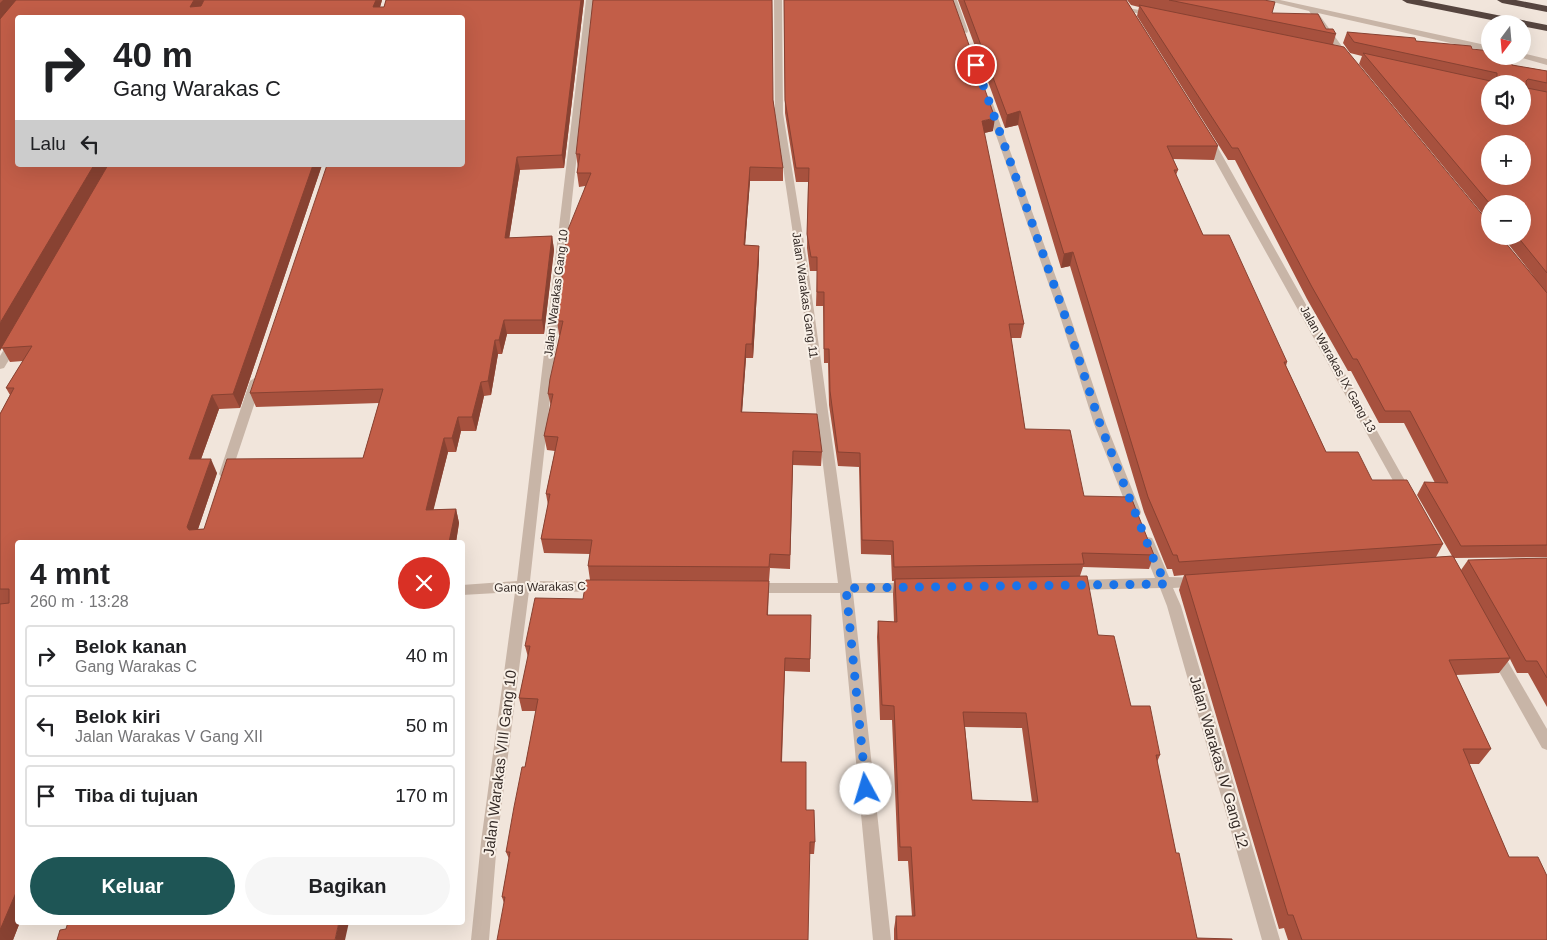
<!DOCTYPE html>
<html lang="id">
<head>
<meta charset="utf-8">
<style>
	body { margin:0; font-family:Helvetica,sans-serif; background:#f6f6f6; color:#202124; height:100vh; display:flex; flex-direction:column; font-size:19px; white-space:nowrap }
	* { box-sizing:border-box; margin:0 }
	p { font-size:16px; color:#757577 }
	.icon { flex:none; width:28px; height:28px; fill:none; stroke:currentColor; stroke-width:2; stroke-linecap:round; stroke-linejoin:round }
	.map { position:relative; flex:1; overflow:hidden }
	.details { position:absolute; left:15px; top:540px; width:450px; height:385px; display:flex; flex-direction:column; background:#fff; border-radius:5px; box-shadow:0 5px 20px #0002 }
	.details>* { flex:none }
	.top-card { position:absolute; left:15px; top:15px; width:450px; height:152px; border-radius:5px; box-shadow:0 5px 20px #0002; background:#fff; color:#202124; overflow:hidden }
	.needle { width:32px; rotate:196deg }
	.tools { position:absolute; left:1481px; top:15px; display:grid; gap:10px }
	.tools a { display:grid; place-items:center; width:50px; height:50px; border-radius:50%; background:#fff; box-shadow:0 5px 20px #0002; font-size:25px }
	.pin { position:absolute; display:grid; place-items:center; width:42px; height:42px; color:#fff; margin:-21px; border:2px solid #fff; border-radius:50%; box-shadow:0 1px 5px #0007 }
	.me { position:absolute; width:55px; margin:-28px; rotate:354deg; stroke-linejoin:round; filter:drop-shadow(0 0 4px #0008) }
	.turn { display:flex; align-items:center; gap:18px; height:105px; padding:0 15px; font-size:22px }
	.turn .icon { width:65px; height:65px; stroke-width:2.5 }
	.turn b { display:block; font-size:35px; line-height:42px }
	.then { display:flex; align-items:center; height:48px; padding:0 15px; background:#0003; gap:10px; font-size:19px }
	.round { display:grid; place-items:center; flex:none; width:52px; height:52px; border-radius:26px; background:#f6f6f6 }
	.head { display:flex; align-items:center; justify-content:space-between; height:85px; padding:0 15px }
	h1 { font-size:30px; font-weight:800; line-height:38px }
	.button { display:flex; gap:10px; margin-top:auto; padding:10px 15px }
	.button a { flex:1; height:58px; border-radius:30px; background:#1e5555; color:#fff; font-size:20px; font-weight:800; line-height:58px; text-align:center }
	.button a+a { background:#f6f6f6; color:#202124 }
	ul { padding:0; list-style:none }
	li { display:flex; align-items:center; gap:15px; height:62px; margin:0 10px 8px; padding:0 5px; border:2px solid #e0e0e0; border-radius:5px }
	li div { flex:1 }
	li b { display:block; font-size:19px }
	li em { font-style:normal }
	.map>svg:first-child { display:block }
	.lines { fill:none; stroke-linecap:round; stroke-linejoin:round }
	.minor { fill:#c8b5a7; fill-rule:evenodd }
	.tertiary { fill:#c8b5a7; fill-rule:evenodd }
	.motorway { fill:#56453f; fill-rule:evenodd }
	.wall { fill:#a7513e; fill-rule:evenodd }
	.shaded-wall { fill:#884232 }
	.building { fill:#c25e48; stroke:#884232; fill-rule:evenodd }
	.route { stroke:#1a73e8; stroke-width:9; stroke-dasharray:0 16.2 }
	.labels { text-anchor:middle; stroke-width:4; stroke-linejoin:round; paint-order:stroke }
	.street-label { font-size:12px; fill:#352b27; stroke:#f9f0e7 }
	.near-street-label { font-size:15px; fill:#352b27; stroke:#f9f0e7 }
</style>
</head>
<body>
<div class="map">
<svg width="1547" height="940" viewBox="0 0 1547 940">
	<rect width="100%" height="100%" fill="#f1e5db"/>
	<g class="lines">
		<g class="minor">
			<polygon points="586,0 594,0 530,581 600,582 605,583 607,587 605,591 600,592 529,591 497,842 489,940 471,940 481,842 515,592 462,595 462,585 517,581"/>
			<polygon points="774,0 782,0 783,113 808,268 852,583 910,583 915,584 917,588 915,592 910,593 853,593 891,940 873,940 840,593 753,593 748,592 746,588 748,584 753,583 838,583 798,268 775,113"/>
			<polygon points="949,0 957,0 968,31 967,33 960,31"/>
			<polygon points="1265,0 1280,0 1490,46 1490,52 1318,13 1351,59 1347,62 1344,61 1309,11"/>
			<polygon points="1123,7 1155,13 1159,15 1155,17 1126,11 1122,9"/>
			<polygon points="1522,53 1547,59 1547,65 1519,57 1522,56"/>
			<polygon points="989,101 993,104 1070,316 1106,424 1141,512 1140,515 1130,515 1129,512 1094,424 1060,316 985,104"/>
			<polygon points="1208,136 1213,139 1413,495 1412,498 1402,498 1401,495 1203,139"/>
			<polygon points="256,377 262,381 231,474 229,477 221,477 219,474 250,381"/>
			<polygon points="1147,537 1152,538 1154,542 1169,577 1203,578 1205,582 1203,586 1173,588 1181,606 1280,940 1262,940 1167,606 1160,588 1073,590 1068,589 1066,585 1068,581 1073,580 1155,578 1140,542 1142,538"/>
			<polygon points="1495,646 1500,648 1547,729 1547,750 1542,748 1488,652 1490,648"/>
		</g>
		<polygon class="tertiary" points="14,338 20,342 4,368 0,369 0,356 10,339"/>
		<g class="motorway">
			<polygon points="1402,0 1421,0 1547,25 1547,31 1522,26 1522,24 1511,24 1407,3"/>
			<polygon points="1497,0 1516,0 1547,6 1547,12 1502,3"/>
		</g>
	</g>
	<g class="wall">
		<path d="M0,0H382L380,7H384L386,0H584L564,168L520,170L509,238L552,236L554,250L544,334H507L502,354H498L491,395L484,396L476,431H461L456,452H448L433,510L456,509L459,523L456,542H18L20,922L13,940H0V414L10,395L6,388L23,361L10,362L2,348ZM18,18L462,165L250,393L256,407L379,403L363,458L204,529H198L217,473L201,459L219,409L240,408L322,165H108Z"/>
		<path d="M784,0L993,131L984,133L1024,324L1021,338H1011L1025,429L1084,496L1154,555L1149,569L1083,567L1080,576L1098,635L1131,706L1160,755L1157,762L1176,853L1197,938L1232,940H894V929L896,916H912L908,861H898L892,720H880L877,637L878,621L894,622L893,594L894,581H892L891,555L861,554L859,467L838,466L829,405L828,363H824L823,306H816L817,271H810L807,248L808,182H796L785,113ZM965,727L1022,728L1032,802L972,800Z"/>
		<polygon points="958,0 1126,0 1218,146 1214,160 1173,159 1178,170 1176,175 1203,235 1287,362 1286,366 1326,452 1372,480 1443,544 1436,557 1452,556 1417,495 1424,482 1435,483 1404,423 1379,423 1351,371 1348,371 1307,299 1235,160 1228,160 1137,16 1139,7 1131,5 1127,0 1264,0 1272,13 1326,29 1336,34 1333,44 1535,278 1502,236 1522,236 1490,204 1490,223 1359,64 1362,56 1350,53 1343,43 1347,32 1416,41 1472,49 1512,65 1547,71 1547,557 1454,558 1461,570 1468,560 1547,558 1547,707 1528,673 1517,673 1510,659 1499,673 1456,675 1491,749 1479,764 1469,764 1509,857 1547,940 1288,940 1284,928 1279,929 1179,590 1184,575 1174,576 1172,569 1167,569 1144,512 1070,266 1061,268 1018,125 1005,128"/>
		<polygon points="773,100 783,168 783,181 750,181 745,245 759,246 759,259 753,358 746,358 742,412 822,452 821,466 793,465 790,569 770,568 769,581 590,580 588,566 590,554 544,553 541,539 548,505 546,494 555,451 547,450 544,436 551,406 548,394 560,335 559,335 557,321 585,186 579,187 577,173 578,168 576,154"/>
		<polygon points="769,581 768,615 810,659 810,672 785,671 782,762 806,810 815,842 814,854 810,854 504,903 502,897 509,859 506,852 525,767 536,711 522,711 519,698 528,657 525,646 583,599"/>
	</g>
	<g class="shaded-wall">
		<polygon points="3,0 20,0 0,22 0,3"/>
		<polygon points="194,0 204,0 196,18 190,7"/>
		<polygon points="376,0 382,0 377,18 373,7"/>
		<polygon points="581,0 584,0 564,168 562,155"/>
		<polygon points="1020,111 1018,125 1005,128 1007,115"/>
		<polygon points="995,118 993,131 980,134 982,121"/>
		<polygon points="517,157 520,170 507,252 505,238"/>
		<polygon points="94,165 108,165 0,351 0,323"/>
		<polygon points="313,165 322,165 240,408 233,394"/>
		<polygon points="750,167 750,181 744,259 744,245"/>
		<polygon points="552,236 554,250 544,334 542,320"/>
		<polygon points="759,246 759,259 753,358 752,344"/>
		<polygon points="1073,252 1070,266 1061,268 1064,254"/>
		<polygon points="504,320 507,334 502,354 499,340"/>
		<polygon points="495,340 498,354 491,395 488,381"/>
		<polygon points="746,344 746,358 741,426 741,412"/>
		<polygon points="481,382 484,396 476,431 472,417"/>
		<polygon points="212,395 219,409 196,473 189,459"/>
		<polygon points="458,417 461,431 456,452 452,438"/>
		<polygon points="444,438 448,452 430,524 426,510"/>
		<polygon points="211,459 217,473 194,541 187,527"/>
		<polygon points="456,509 459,523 456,542 449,542"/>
		<polygon points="18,888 18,922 20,922 13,940 0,940 0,930"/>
		<polygon points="339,922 349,922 345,940 335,940"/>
	</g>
	<g class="building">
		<polygon points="16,0 194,0 190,7 201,6 204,0 376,0 373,7 384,7 386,0 581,0 562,155 517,157 505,238 552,236 542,320 504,320 499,340 495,340 488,381 481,382 472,417 458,417 452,438 444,438 426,510 456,509 449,542 18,542 18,888 0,930 0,604 9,603 9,589 0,589 0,414 14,388 6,388 32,346 1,348 108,165 313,165 233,394 212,395 189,459 211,459 187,527 189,530 204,529 227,459 363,458 383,389 250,393 327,165 462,165 462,18 18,18 18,165 94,165 0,323 0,19"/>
		<polygon points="593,0 772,0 773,100 783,168 750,167 744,245 759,246 752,344 746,344 741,412 817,414 822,452 793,451 790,555 770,554 769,567 588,566 592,540 541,539 550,494 546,494 558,437 544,436 553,394 548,394 550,379 563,321 557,321 567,232 591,173 577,173 580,154 576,154"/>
		<polygon points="784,0 953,0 995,118 982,121 1024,324 1009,324 1025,429 1070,430 1084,496 1131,497 1154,555 1082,553 1084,564 894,567 893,541 862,540 860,453 838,452 830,391 829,349 824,349 824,292 817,292 817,257 811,257 807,234 809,168 796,168 785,100"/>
		<polygon points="964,0 1126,0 1218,146 1167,146 1178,170 1174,170 1203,235 1229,235 1287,362 1284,362 1326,452 1358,452 1372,480 1407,480 1443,544 1179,562 1177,555 1173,555 1148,497 1073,252 1064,254 1020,111 1007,115"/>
		<polygon points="1169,0 1264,0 1275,2 1272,13 1318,14 1326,29 1333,29 1336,34"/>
		<polygon points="1139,5 1344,47 1490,224 1490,236 1500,236 1547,293 1547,545 1461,546 1424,482 1448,483 1410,411 1385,411 1357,359 1353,359 1312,287 1238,148 1232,148"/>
		<path d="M1347,32L1415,38L1416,41L1471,46L1472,49L1490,51V56H1508L1512,65L1547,71V83L1528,79L1526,81L1527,88L1547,92V273L1517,236H1522V204H1490L1363,53L1495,82L1497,80V73L1354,42ZM1490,84H1522V116H1490ZM1490,144H1522V176H1490Z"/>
		<polygon points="1453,556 1510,658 1449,660 1491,749 1463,749 1509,857 1538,857 1547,876 1547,940 1302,940 1293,915 1288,915 1185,575"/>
		<polygon points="1547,558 1547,678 1537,661 1526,661 1468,560"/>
		<path d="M1087,576L1098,635L1114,636L1131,706H1150L1160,755H1156L1176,853H1179L1197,938L1232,939V940H897L896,916H915L911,847H900L894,706L882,705L878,621L897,622L895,579ZM963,712L1026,713L1038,802L972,800Z"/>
		<polygon points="586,580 769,581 767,615 811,615 810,659 785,658 781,762 806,762 806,810 814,810 815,842 810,842 808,940 497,940 505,897 502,897 510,852 506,852 514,807 522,767 525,767 538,699 519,698 530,646 525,646 535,598 583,599"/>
		<polygon points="68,922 339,922 335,940 57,940 60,930 66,929"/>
	</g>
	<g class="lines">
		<polyline class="route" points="866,789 846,588 1166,584 1154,560 1100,424 1065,316 976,65"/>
	</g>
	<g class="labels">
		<g class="street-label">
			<text transform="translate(556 293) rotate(-83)" y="4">Jalan Warakas Gang 10</text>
			<text transform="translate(805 295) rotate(82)" y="4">Jalan Warakas Gang 11</text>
			<text transform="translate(1338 369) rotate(61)" y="4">Jalan Warakas IX Gang 13</text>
			<text transform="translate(540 587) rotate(-1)" y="4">Gang Warakas C</text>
		</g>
		<g class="near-street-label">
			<text transform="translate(1219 762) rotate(74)" y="5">Jalan Warakas IV Gang 12</text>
			<text transform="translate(500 763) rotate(-83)" y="5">Jalan Warakas VIII Gang 10</text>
		</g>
	</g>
</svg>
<div class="tools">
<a><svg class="needle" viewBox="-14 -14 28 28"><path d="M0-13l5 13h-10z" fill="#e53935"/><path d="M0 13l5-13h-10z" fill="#757577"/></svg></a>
<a><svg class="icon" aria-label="sound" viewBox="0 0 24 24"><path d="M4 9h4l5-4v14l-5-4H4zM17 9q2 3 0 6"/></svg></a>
<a>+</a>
<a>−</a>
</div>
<div class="pin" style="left:976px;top:65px;background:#d93025"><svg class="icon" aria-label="arrive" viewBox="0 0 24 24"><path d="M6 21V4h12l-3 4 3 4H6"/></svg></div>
<svg class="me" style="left:866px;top:789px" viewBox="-20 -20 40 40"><circle r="19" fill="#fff"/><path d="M0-13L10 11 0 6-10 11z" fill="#1a73e8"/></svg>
<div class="top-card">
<div class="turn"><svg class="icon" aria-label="right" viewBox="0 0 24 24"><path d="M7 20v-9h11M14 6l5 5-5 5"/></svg><div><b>40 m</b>Gang Warakas C</div></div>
<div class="then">Lalu<svg class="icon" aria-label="left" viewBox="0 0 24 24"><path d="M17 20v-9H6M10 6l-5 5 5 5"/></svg></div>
</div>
<section class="details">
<div class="head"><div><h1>4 mnt</h1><p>260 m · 13:28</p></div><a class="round" style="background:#d93025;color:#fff"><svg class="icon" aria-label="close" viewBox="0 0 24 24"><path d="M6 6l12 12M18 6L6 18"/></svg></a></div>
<ul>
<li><svg class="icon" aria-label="right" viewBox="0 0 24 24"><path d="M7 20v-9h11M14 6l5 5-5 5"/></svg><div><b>Belok kanan</b><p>Gang Warakas C</p></div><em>40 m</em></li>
<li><svg class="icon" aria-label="left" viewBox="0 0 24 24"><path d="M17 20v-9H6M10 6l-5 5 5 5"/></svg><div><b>Belok kiri</b><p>Jalan Warakas V Gang XII</p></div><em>50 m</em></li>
<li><svg class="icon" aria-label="arrive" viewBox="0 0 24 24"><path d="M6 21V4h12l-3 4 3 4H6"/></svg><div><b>Tiba di tujuan</b></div><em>170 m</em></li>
</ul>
<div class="button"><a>Keluar</a><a>Bagikan</a></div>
</section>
</div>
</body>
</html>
